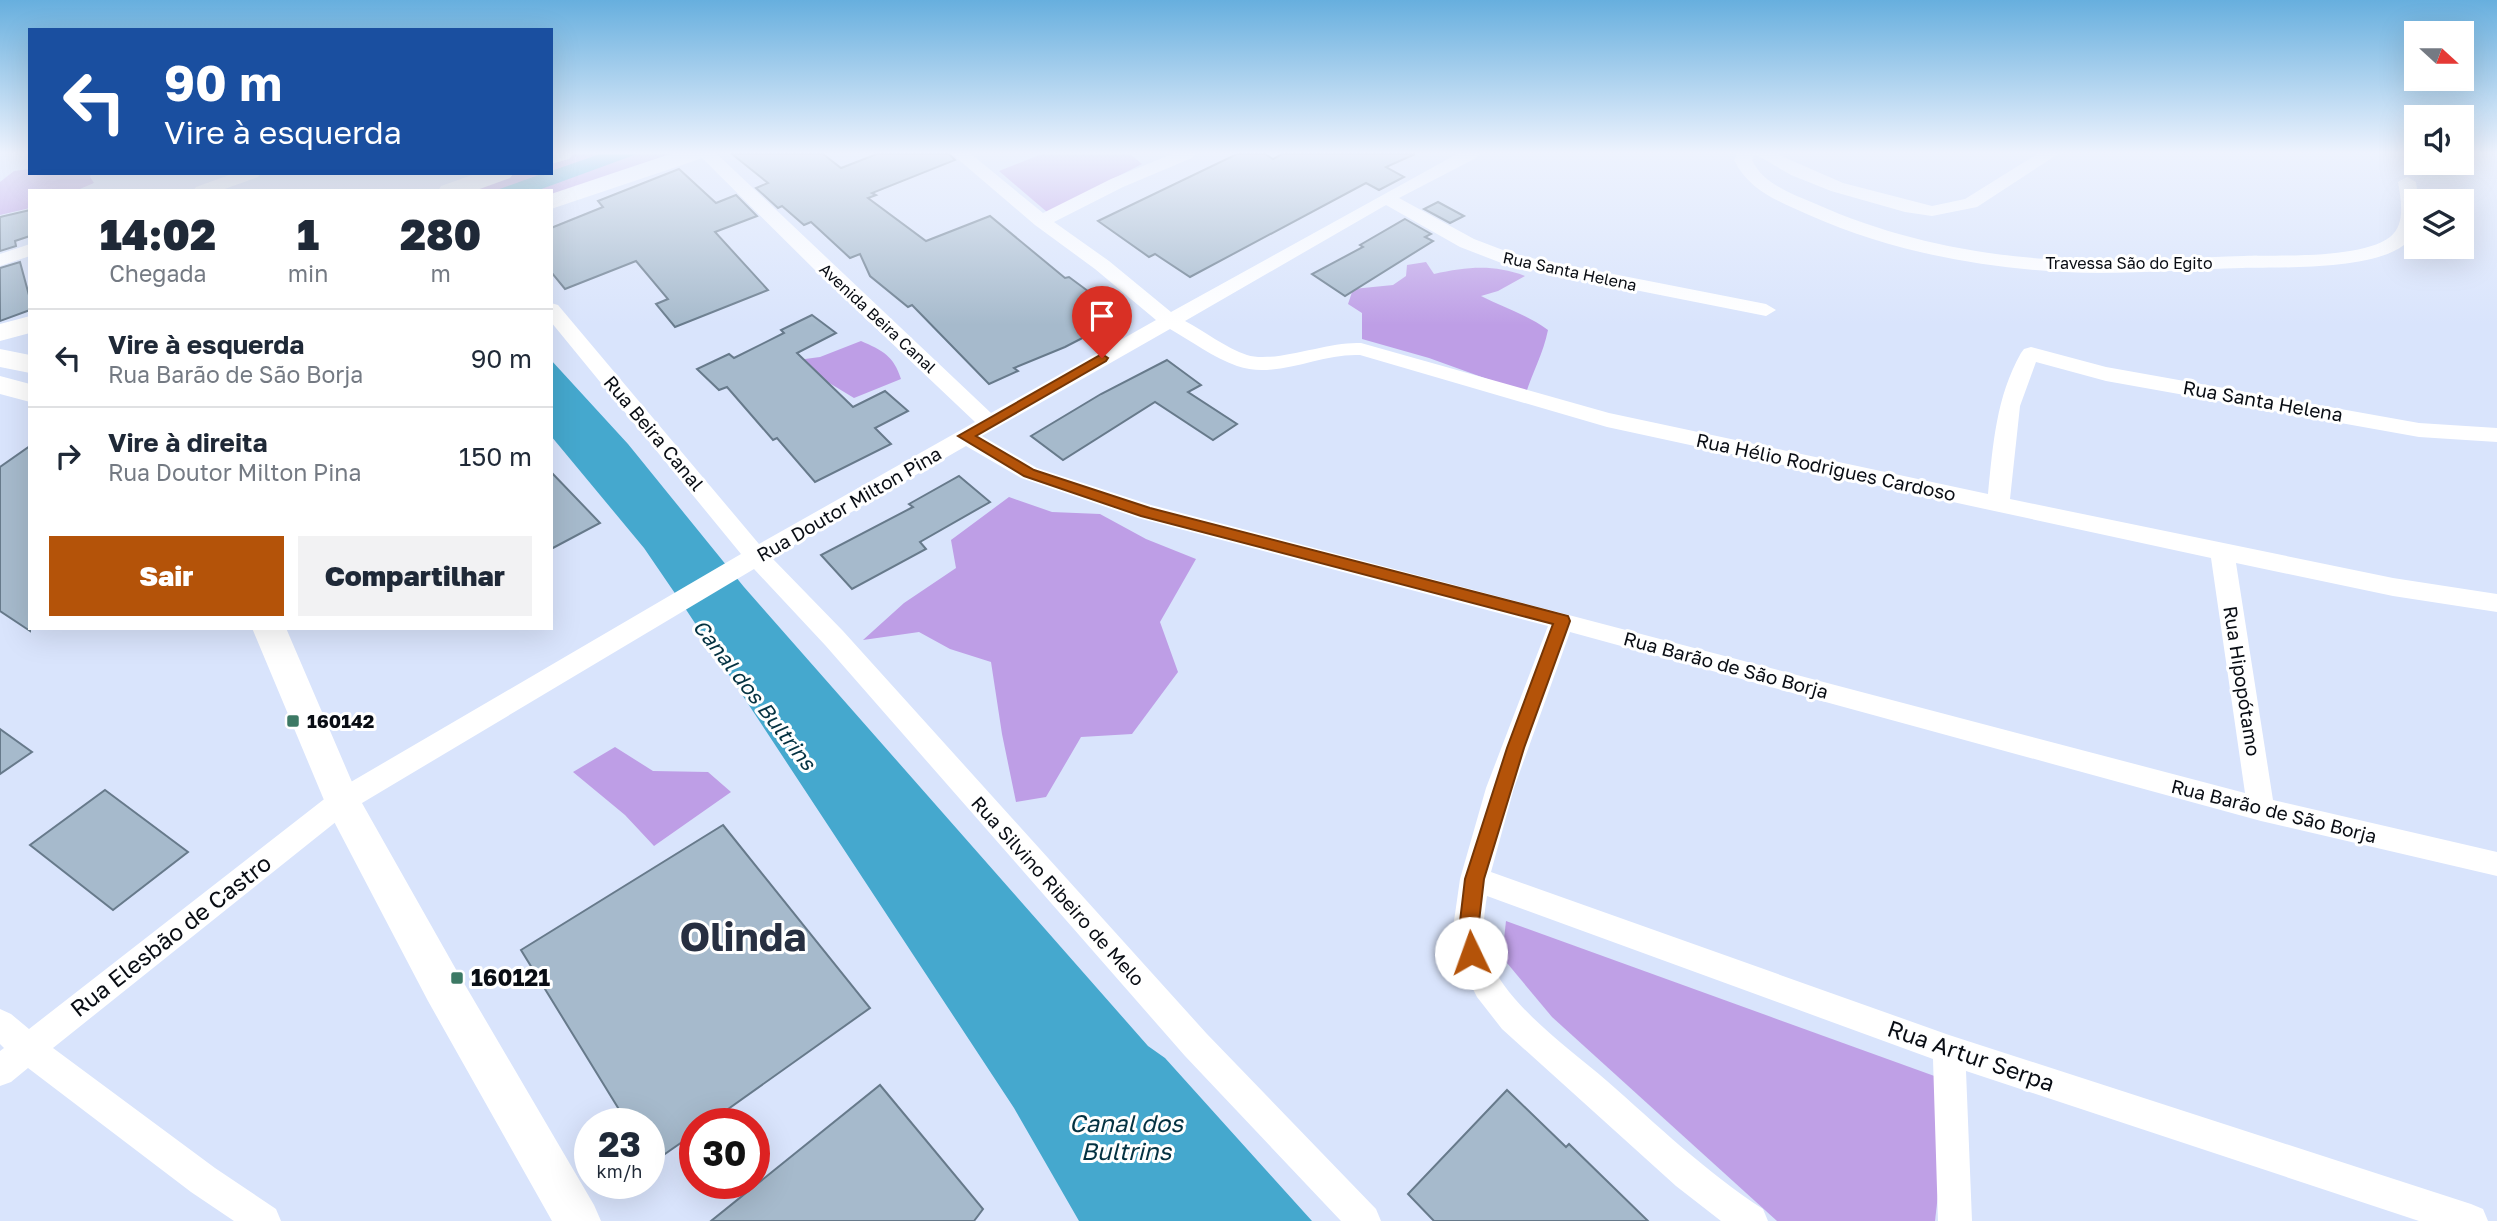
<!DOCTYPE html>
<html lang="pt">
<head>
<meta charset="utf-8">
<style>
	body { margin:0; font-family:"Golos Text",sans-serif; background:#f2f2f3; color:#1f2937; height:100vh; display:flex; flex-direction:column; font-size:26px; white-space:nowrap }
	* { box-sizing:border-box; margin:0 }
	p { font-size:23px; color:#747a83 }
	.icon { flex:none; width:38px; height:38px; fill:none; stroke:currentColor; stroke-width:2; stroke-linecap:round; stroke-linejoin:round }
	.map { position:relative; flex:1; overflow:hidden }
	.details { position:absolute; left:28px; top:189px; width:525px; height:441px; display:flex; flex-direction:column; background:#fff; border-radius:0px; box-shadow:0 7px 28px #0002 }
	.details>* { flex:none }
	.banner { position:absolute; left:28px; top:28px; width:525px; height:147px; border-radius:0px; box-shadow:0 7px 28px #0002; background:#1a4fa0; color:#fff; overflow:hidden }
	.needle { width:46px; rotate:111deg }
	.controls { position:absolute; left:2404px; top:21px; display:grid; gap:14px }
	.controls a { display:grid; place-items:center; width:70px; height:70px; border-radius:0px; background:#fff; box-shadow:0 7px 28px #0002; font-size:35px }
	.speed { position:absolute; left:574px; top:1108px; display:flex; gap:14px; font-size:35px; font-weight:700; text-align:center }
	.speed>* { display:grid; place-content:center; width:91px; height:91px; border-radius:50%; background:#fff; box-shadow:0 7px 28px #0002; line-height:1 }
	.speed small { font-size:18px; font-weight:400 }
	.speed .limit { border:10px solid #d22; background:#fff; color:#111 }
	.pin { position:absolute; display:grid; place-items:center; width:60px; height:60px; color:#fff; margin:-72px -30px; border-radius:50% 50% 50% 0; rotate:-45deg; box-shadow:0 0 7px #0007 }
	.pin .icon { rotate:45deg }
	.me { position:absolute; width:77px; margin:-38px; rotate:357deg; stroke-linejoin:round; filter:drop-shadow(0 0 5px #0008) }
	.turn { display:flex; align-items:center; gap:24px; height:147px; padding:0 21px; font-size:32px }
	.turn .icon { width:91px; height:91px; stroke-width:2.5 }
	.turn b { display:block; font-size:49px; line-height:60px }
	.eta { display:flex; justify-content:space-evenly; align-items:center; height:119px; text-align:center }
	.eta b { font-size:42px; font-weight:800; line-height:49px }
	.primary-button { display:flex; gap:14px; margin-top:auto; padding:14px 21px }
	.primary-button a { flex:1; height:80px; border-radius:0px; background:#b45309; color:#fff; font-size:28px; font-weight:800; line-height:80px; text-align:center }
	.primary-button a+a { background:#f2f2f3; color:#1f2937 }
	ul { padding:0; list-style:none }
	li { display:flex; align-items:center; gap:21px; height:98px; padding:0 21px; border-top:2px solid #e0e1e3 }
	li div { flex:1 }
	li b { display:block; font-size:26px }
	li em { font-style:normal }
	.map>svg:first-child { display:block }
	.green { fill:#bfa0e6 }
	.forest { fill:#be9ee6 }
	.water { fill:#45a8ce }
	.building { fill:#a6bacc; stroke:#677a8b; stroke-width:2 }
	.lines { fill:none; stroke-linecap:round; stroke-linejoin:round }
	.street { fill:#fff; fill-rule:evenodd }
	.secondary { fill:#fff; fill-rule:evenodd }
	.route { fill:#b45309; stroke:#753606; stroke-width:2 }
	.poi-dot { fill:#3c7964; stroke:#fff; stroke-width:2.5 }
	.labels { text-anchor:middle; stroke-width:6; stroke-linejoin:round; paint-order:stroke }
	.far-street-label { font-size:16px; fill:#090d14; stroke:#fff }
	.street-label { font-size:19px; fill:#090d14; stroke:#fff }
	.poi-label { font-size:19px; font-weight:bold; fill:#090d14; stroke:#fff; text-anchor:start }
	.water-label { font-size:21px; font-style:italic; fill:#043242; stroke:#fff }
	.near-street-label { font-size:23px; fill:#090d14; stroke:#fff }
	.near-poi-label { font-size:23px; font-weight:bold; fill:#090d14; stroke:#fff; text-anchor:start }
	.near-water-label { font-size:24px; font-style:italic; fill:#043242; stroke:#fff }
	.near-town-label { font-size:40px; font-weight:bold; fill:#272f41; stroke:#fff }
</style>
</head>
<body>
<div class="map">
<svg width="2497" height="1221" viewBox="0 0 2497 1221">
	<rect width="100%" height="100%" fill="#d9e4fc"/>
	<g class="green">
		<polygon points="572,154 676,154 551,196 551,191 461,191 514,173 551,173 551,161"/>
		<polygon points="1506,921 1951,1082 1935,1221 1777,1221 1552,1017 1502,957"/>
	</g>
	<g class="forest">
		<polygon points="1042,154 1130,154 1142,164 1047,212 999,171"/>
		<polygon points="30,169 30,173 91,173 90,177 94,183 75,191 30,191 30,208 0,215 0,182 14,171"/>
		<path d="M1426,262L1434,274C1467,267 1493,264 1525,276L1498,291L1481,296C1504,308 1528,315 1548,330C1543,354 1533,371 1526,393L1429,358L1362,339V313L1348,304L1353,289L1393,285L1406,276L1407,265Z"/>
		<path d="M861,341C882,350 894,356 901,379L854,398L826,381L799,390L790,361L820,357Z"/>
		<polygon points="1009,497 1052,512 1100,514 1146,539 1196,559 1160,622 1178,672 1132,734 1081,737 1046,797 1016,802 1002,734 991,662 950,649 919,632 863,640 904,603 956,568 951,540"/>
		<polygon points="615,747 653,771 708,772 731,792 654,846 625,815 573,772"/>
	</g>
	<g class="water">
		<polygon points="600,154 637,154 536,191 494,191 544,173 551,173 551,171"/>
		<polygon points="551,360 628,444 744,587 1148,1046 1165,1058 1312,1221 1079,1221 1014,1108 685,608 644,548 551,436"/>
	</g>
	<g class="building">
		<polygon points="732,154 823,154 841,168 877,154 949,154 955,160 872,193 876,195 868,198 926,241 990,216 1065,278 1069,277 1123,317 1065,347 1014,368 1018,371 989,384 912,305 908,307 870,276 860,254 850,258 811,222 804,225 782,206 778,208 756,188 768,183"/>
		<polygon points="1237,154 1265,154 1273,159 1282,154 1415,154 1386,167 1404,177 1379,190 1366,183 1190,277 1155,254 1149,257 1098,221"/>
		<polygon points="679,169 716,203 736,195 757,216 715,232 768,290 675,327 656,304 668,299 636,261 565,289 551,272 551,228 603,207 598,201"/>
		<polygon points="1438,202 1464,216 1450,223 1424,209"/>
		<polygon points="30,210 30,236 15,241 16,246 0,251 0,217"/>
		<polygon points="1405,219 1431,234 1425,237 1433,241 1345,296 1312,274 1363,247 1360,245"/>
		<polygon points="20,262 30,299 30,310 0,321 0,268"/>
		<polygon points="812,315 836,333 797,353 853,407 885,391 908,411 875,428 891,444 815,482 777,438 773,440 727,387 719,390 697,369 729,354 734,358 784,333 781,330"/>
		<polygon points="1167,360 1201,385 1188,392 1237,424 1213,440 1155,402 1063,460 1031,436 1101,394"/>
		<polygon points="30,446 30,631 0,611 0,467"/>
		<polygon points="551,472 600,523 551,549"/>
		<polygon points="959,476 990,502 920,542 926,549 852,589 821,555 913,507 909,504"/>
		<polygon points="0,729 32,752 0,774"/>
		<polygon points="105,790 188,852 113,910 30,845"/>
		<polygon points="723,825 870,1008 707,1124 695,1124 695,1133 649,1165 649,1124 628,1124 521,950"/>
		<polygon points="880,1085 983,1209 974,1221 711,1221"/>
		<polygon points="1507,1090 1566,1147 1569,1144 1648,1221 1434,1221 1408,1194"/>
	</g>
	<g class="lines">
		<g class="street">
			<path d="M698,154H717L991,413L1156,320L1095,269L1035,225L952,154H971L1043,213L1111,179L1172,154H1195L1192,158L1123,187L1054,222L1109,261L1171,312L1457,154H1479L1476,158L1399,198L1474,239L1516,255L1766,304L1776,310L1766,316L1504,264L1460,247L1386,205L1185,321C1204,331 1226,348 1247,355C1274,364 1328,341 1361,343L1609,413L1988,494C1993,445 1996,397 2021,353L2024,349L2031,347L2106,367L2419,423L2497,428V442L2419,437L2106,381L2036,362L2020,406L2010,499L2393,578L2497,594V612L2393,596L2236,563L2273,800L2497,852V876L2261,821L1570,632L1514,788L1491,872L1949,1035L2471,1204L2483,1209L2488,1221H2419L1966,1071L1972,1221H1938L1933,1059L1487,896C1484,916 1480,940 1489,959C1509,1007 1568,1047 1607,1081C1657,1125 1706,1172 1763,1209L1768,1221H1721L1676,1186L1502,1029L1477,997L1459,961L1454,921L1460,879L1486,788L1548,626L1138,518L1021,478L966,446L772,558L843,631L1207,1034L1376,1209L1381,1221H1341L1185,1056L825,645L754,569L352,809L53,1048L215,1168L276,1209L281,1221H234L191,1192L28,1068L11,1082L0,1086V1051L4,1048L0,1044V1009L11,1014L29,1029L332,793L741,554L551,322V303L558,305L759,544L975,422L824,279ZM1170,329C1191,341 1214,358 1237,366C1276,380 1319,353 1360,355L1607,427L2211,558L2245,793L1151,505L1037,468L982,436Z"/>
			<path d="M1737,154H1755L1752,160C1763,184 1792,194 1816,204C1903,243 2000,260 2095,261C2145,262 2194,257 2244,256C2280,255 2361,259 2390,237C2406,225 2401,199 2398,182L2407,177L2416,182C2419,201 2422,231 2404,245C2372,270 2283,267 2242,268C2195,269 2147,273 2099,273C2002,272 1898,255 1809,215C1780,202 1749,191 1734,160Z"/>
			<polygon points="1755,154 1777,154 1843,183 1932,206 1965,199 2037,154 2058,154 1977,207 1932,216 1905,212 1831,191 1791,175"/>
			<polygon points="235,173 261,173 258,177 219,191 193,191 196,187"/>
			<polygon points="30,244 30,256 0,266 0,254"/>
		</g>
		<g class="secondary">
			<polygon points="551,154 573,154 569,159 551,164"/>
			<polygon points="670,154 704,154 700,159 551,209 551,194"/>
			<polygon points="478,173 514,173 510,178 474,191 438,191 441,186"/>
			<polygon points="30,316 30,333 0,341 0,324"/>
			<polygon points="0,349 30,355 30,373 0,367"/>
			<polygon points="0,376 30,384 30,402 0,394"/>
			<polygon points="252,628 286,628 358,796 458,973 594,1205 601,1221 552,1221 428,1001 329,812"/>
		</g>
	</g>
	<linearGradient id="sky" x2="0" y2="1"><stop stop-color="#67afde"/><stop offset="0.47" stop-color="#eef3fe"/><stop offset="1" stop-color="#eef3fe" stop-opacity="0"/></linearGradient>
	<rect width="2497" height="325" fill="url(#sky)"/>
	<polygon class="route" points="1102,354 1108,358 1106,361 976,436 1034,470 1150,508 1568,616 1570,621 1524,748 1484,879 1478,930 1481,953 1478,959 1471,962 1465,959 1459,930 1465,879 1507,748 1553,624 1141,516 1024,476 958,436"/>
	<g class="poi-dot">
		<rect x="286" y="714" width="14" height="14" rx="3.5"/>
		<rect x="450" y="971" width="14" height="14" rx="3.5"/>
	</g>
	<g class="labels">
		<g class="far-street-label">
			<text x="2129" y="269">Travessa São do Egito</text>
			<text transform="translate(1570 271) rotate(12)" y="6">Rua Santa Helena</text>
			<text transform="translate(878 318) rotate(43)" y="6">Avenida Beira Canal</text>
		</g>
		<g class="street-label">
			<text transform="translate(2263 401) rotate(10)" y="7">Rua Santa Helena</text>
			<text transform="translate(654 433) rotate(50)" y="7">Rua Beira Canal</text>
			<text transform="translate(1826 467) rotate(12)" y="7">Rua Hélio Rodrigues Cardoso</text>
			<text transform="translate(849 504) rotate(-30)" y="7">Rua Doutor Milton Pina</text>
			<text transform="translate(1726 665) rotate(15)" y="7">Rua Barão de São Borja</text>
			<text transform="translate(2242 681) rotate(81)" y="7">Rua Hipopótamo</text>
			<text transform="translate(2274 811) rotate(14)" y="7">Rua Barão de São Borja</text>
			<text transform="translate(1058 891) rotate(48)" y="7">Rua Silvino Ribeiro de Melo</text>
		</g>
		<g class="poi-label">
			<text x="307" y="728">160142</text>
		</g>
		<g class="water-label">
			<text transform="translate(754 695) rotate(52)" y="7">Canal dos Bultrins</text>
		</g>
		<g class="near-street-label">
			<text transform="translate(171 936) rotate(-38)" y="8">Rua Elesbão de Castro</text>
			<text transform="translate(1971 1056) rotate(19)" y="8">Rua Artur Serpa</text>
		</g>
		<g class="near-poi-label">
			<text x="471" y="986">160121</text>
		</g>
		<g class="near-water-label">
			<text x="1126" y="1132">Canal dos<tspan x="1126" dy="28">Bultrins</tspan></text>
		</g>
		<g class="near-town-label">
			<text x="743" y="951">Olinda</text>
		</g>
	</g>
</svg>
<div class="controls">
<a><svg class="needle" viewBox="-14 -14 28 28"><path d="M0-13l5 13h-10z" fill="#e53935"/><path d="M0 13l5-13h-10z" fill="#747a83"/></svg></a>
<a><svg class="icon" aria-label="sound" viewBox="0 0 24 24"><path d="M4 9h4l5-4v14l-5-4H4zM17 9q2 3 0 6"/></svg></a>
<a><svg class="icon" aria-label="layers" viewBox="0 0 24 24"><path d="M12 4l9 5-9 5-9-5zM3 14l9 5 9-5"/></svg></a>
</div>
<div class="speed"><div>23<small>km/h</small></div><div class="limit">30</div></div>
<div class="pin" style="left:1102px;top:358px;background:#d93025"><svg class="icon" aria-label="arrive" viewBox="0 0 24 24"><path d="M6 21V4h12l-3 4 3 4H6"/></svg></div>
<svg class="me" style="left:1471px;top:953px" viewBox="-20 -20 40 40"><circle r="19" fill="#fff"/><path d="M0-13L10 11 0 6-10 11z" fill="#b45309"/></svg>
<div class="banner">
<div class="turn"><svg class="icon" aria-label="left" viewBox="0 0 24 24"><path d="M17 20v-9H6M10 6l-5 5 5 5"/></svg><div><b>90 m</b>Vire à esquerda</div></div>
</div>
<section class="details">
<div class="eta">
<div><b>14:02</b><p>Chegada</p></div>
<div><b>1</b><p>min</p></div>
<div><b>280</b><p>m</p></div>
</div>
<ul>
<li><svg class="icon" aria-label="left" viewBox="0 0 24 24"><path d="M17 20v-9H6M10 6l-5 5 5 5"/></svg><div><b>Vire à esquerda</b><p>Rua Barão de São Borja</p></div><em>90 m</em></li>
<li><svg class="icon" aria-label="right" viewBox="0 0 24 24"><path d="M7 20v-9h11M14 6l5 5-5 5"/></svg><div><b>Vire à direita</b><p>Rua Doutor Milton Pina</p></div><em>150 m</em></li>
</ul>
<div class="primary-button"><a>Sair</a><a>Compartilhar</a></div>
</section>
</div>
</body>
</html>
